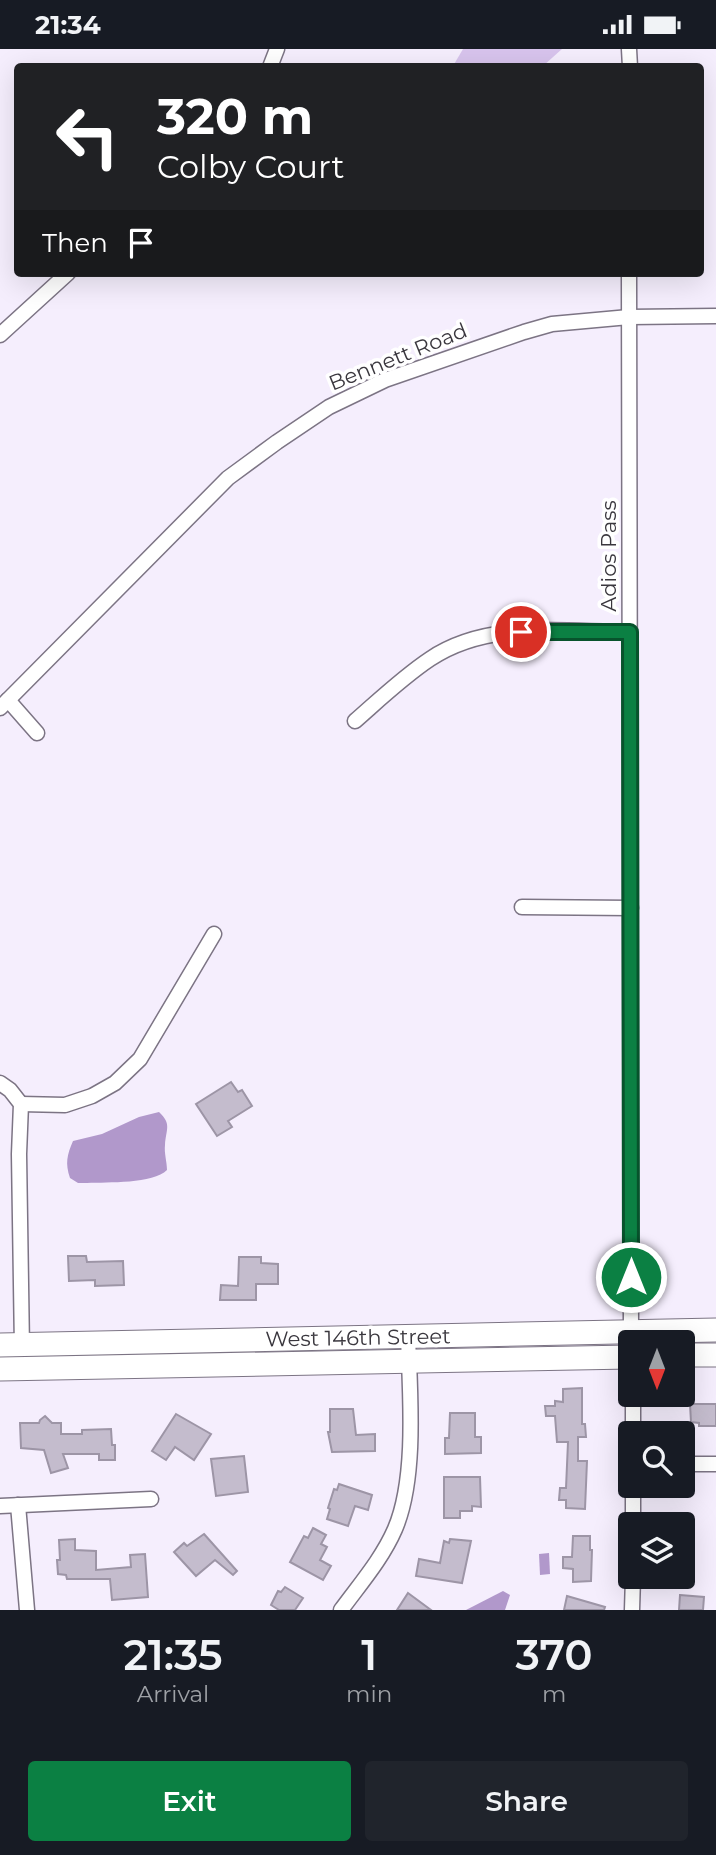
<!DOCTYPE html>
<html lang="en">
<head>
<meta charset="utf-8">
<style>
	body { margin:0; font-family:Montserrat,sans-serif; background:#20242c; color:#f1f3f6; height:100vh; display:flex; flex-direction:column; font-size:26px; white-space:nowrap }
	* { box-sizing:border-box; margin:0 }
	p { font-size:23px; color:#9ea1a6 }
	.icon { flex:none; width:38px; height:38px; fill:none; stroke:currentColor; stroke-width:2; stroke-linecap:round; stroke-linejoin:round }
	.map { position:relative; height:1561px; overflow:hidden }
	.sheet { display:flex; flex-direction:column; background:#171b24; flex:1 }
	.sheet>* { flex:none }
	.hud { position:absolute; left:14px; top:14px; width:690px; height:214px; border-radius:7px; box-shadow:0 7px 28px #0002; background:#202124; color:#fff; overflow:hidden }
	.needle { width:46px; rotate:180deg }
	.fabs { position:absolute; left:618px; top:1281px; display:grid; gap:14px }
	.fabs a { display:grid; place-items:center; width:77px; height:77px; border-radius:7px; background:#171b24; box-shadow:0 7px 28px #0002; font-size:35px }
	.pin { position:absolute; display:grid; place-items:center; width:60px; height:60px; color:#fff; margin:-30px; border:4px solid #fff; border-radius:50%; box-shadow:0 2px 7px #0007 }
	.me { position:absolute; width:77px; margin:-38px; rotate:0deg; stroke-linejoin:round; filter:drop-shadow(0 0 5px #0008) }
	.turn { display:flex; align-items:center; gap:24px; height:147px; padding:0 28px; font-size:32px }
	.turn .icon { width:91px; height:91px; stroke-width:2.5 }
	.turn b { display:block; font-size:49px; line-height:60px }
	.then { display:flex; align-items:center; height:66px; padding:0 28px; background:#0003; gap:14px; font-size:26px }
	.eta { display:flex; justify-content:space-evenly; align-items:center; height:119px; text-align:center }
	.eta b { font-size:42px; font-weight:600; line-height:49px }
	.action { display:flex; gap:14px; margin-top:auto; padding:14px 28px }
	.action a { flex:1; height:80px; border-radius:7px; background:#0b8043; color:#fff; font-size:28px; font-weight:600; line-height:80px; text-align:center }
	.action a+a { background:#20242c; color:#f1f3f6 }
	.status { display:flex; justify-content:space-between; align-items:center; height:49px; padding:0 35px; background:#171b24; direction:ltr }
	.status svg { height:19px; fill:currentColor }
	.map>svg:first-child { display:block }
	.green { fill:#d8c4ed }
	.water { fill:#b198cb }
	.building { fill:#c4bccd; stroke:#9d95a6; stroke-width:2 }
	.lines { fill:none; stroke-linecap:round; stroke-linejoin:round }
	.minor-casing { stroke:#7c7484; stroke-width:17 }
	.primary-casing { stroke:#7c7484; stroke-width:25 }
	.minor { stroke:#fff; stroke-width:14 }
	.primary { stroke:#fff; stroke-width:23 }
	.route-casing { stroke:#07532c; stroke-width:18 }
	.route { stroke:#0b8043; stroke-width:12 }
	.labels { text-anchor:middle; stroke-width:7; stroke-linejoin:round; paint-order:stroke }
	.street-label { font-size:21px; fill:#3a373e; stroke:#fff }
</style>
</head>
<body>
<div class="status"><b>21:34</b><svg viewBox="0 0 49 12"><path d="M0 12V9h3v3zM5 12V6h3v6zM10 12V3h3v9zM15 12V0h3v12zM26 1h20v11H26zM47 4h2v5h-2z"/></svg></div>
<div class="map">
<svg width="716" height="1561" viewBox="0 0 716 1561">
	<rect width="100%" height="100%" fill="#f5eefd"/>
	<polygon class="green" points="463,0 562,0 543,17 453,17"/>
	<g class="water">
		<path d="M159,1063C172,1075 166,1080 165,1096C164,1104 167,1113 167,1121C153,1135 108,1133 87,1134H78L70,1129C65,1114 67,1106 73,1092L102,1085L139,1068Z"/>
		<polygon points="549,1504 550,1525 540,1526 539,1505"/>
		<polygon points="503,1542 510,1546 505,1561 466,1561"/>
	</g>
	<g class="building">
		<polygon points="231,1033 238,1043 242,1041 252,1057 228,1072 232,1078 217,1087 196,1055"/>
		<polygon points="68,1207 86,1207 87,1213 123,1212 124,1236 95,1237 95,1231 69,1232"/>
		<polygon points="239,1208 261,1208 261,1214 278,1215 278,1235 256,1235 256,1251 220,1251 221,1236 238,1237"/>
		<polygon points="582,1339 582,1375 585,1375 586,1388 578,1388 578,1412 587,1412 585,1460 566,1459 566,1451 559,1451 560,1439 566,1439 568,1393 557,1393 555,1367 546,1367 545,1357 555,1357 555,1352 563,1353 563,1340"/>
		<polygon points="690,1355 716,1355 716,1377 699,1377 699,1374 691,1373"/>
		<polygon points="330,1360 353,1360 356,1386 375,1385 375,1402 332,1403 328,1383 330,1383"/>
		<polygon points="450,1364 475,1364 475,1388 481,1388 481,1404 445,1405 445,1389 449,1389"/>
		<polygon points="176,1365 211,1385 194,1411 175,1398 166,1411 152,1402"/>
		<polygon points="45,1367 52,1374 61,1374 61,1385 82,1385 82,1381 111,1380 112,1396 115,1396 115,1411 99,1411 99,1405 63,1405 68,1419 51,1424 44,1401 21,1399 20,1374 39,1374 40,1371"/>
		<polygon points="244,1407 248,1443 216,1447 211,1410"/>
		<polygon points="444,1428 480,1428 481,1458 472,1457 472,1462 460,1462 460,1469 444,1469"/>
		<polygon points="339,1435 372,1446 368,1461 355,1457 348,1477 327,1470 330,1460 328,1459 334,1440 337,1441"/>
		<polygon points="313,1479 326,1486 321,1495 327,1498 320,1511 331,1517 323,1531 290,1513 304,1487 308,1489"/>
		<polygon points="204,1485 237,1522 233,1526 215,1511 196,1527 174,1503 184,1494 187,1497"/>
		<polygon points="573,1487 590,1487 590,1501 592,1501 591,1532 573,1533 573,1520 563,1519 563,1508 572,1508"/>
		<polygon points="75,1490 75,1501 96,1502 96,1521 131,1518 130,1506 145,1505 148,1548 112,1551 110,1530 67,1530 66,1526 58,1525 57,1511 60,1511 59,1491"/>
		<polygon points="450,1490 471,1492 462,1534 416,1527 419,1510 440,1514 444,1492 449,1494"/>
		<polygon points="285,1538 303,1549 295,1561 279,1561 271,1556 278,1542 281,1543"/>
		<polygon points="408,1544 431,1561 397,1561"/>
		<polygon points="680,1546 704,1548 703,1561 679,1561"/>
		<polygon points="567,1547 605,1558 604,1561 564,1561"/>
	</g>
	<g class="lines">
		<g class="minor-casing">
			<g id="minor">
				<polyline points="629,0 630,18"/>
				<polyline points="270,18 277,0"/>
				<polyline points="629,224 631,1290"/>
				<polyline points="0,286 68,224"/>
				<polyline points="8,651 37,684"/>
				<polyline points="0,659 228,429 277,393 329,358 385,331 524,283 552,275 629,268 716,267"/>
				<path d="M355,672C379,651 403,628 430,610C488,571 563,583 630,583"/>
				<polyline points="522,858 631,859"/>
				<polyline points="0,1034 10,1041 21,1055 19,1105 22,1300"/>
				<polyline points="21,1055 65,1056 92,1047 115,1034 140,1010 214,885"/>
				<polyline points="633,1346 633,1384"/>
				<polyline points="682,1415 716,1415"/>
				<polyline points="18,1456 27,1561"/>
				<polyline points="0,1457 151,1450"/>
				<polyline points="633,1475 633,1437"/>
				<path d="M341,1561C360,1535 382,1510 395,1480C417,1429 410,1344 408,1288"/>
				<polyline points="632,1561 633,1528"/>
			</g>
		</g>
		<g class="primary-casing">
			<g id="primary">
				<polyline points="0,1296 716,1281"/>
				<polyline points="682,1306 716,1306"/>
				<polyline points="0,1320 630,1308"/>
			</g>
		</g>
		<use href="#minor" class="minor"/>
		<use href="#primary" class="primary"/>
	</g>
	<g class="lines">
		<g class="route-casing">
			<polyline id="route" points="521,583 630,583 631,1228"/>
		</g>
		<use href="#route" class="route"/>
	</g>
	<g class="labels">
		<g class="street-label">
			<text transform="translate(398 308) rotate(-22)" y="7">Bennett Road</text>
			<text transform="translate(609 507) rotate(-90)" y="7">Adios Pass</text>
			<text transform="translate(358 1289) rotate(-1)" y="7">West 146th Street</text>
		</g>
	</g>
</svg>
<div class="fabs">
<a><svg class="needle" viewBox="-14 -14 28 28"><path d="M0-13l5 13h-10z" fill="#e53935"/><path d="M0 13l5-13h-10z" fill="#9ea1a6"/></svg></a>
<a><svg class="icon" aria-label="search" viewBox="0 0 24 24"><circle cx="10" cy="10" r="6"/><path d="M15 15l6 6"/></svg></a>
<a><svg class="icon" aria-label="layers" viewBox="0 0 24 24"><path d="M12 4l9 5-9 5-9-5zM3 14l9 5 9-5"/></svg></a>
</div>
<div class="pin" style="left:521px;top:583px;background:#d93025"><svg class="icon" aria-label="arrive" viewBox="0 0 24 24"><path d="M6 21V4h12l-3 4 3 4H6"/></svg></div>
<svg class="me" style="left:631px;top:1228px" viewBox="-20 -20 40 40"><circle r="17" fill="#0b8043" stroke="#fff" stroke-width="3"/><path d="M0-11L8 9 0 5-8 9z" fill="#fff"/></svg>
<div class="hud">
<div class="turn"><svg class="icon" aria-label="left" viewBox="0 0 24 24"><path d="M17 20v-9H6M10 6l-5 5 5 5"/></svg><div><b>320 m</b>Colby Court</div></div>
<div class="then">Then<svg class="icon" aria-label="arrive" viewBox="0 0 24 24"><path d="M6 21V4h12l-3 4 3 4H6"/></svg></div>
</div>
</div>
<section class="sheet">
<div class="eta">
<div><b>21:35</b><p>Arrival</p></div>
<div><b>1</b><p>min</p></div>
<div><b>370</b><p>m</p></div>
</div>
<div class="action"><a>Exit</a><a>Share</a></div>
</section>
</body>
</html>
